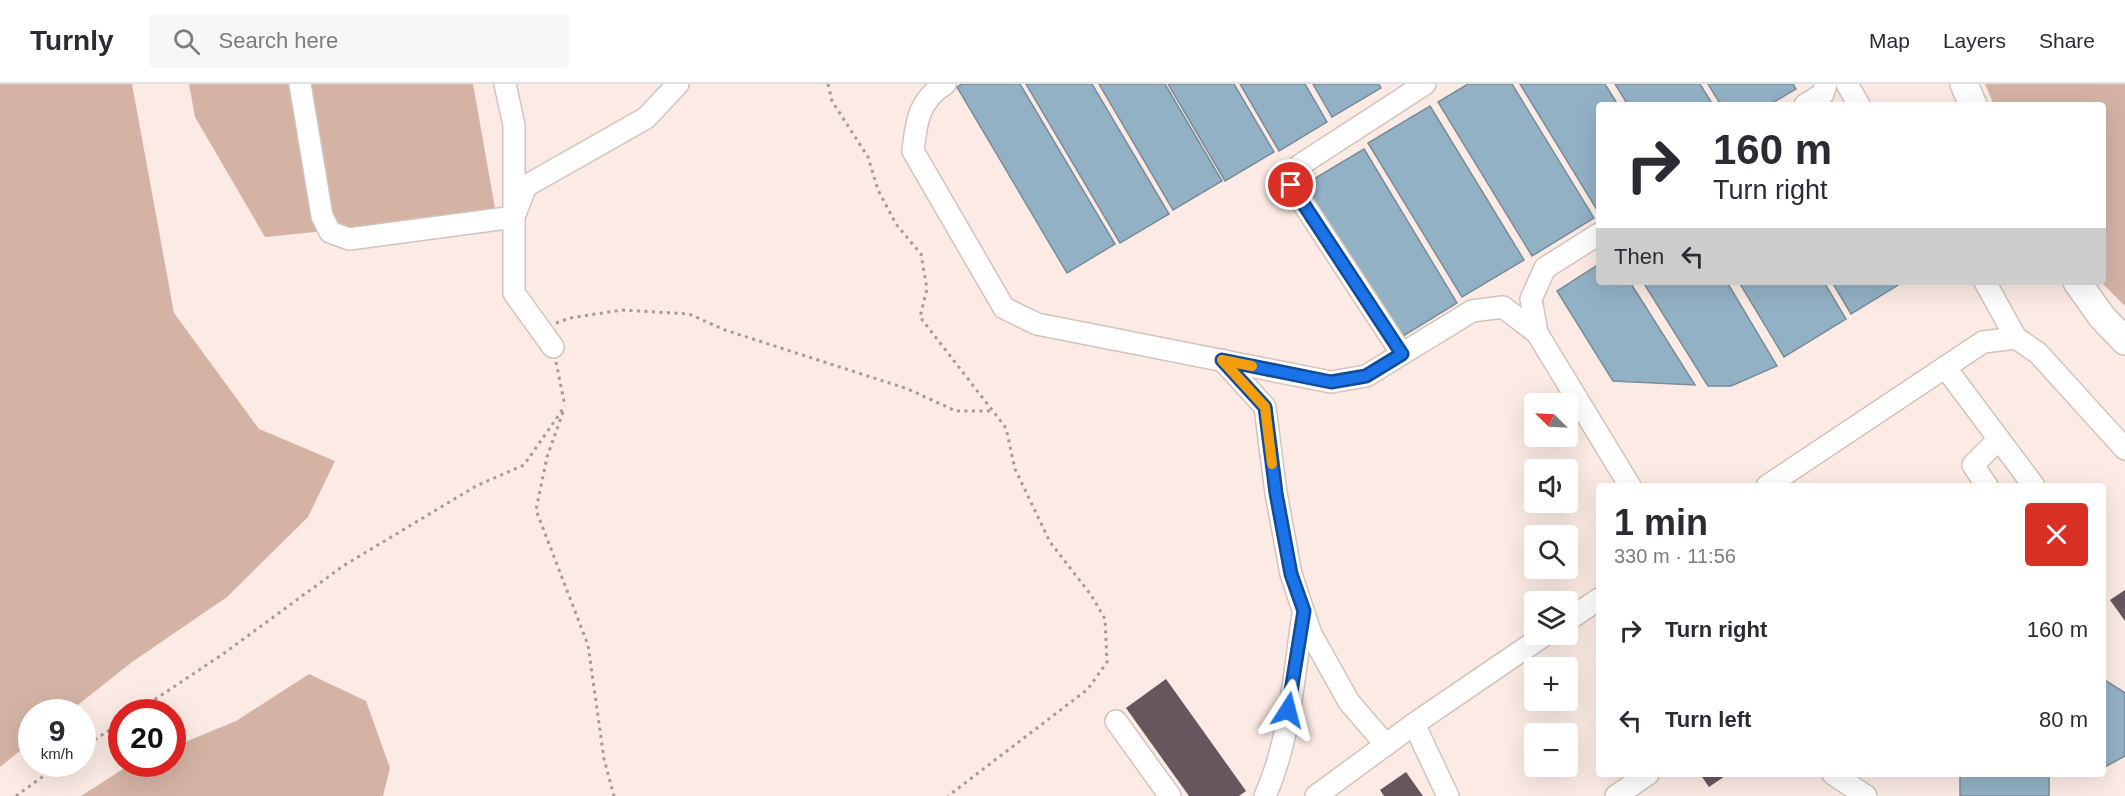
<!DOCTYPE html>
<html lang="en">
<head>
<meta charset="utf-8">
<style>
	body { margin:0; font-family:Helvetica,sans-serif; background:#f7f7f7; color:#2b2b33; height:100vh; display:flex; flex-direction:column; font-size:22px; white-space:nowrap }
	* { box-sizing:border-box; margin:0 }
	p { font-size:20px; color:#7c7c81 }
	.icon { flex:none; width:33px; height:33px; fill:none; stroke:currentColor; stroke-width:2; stroke-linecap:round; stroke-linejoin:round }
	.map { position:relative; flex:1; overflow:hidden }
	.drawer { position:absolute; left:1596px; top:399px; width:510px; height:294px; display:flex; flex-direction:column; background:#fff; border-radius:6px; box-shadow:0 6px 24px #0002 }
	.drawer>* { flex:none }
	.hud { position:absolute; left:1596px; top:18px; width:510px; height:183px; border-radius:6px; box-shadow:0 6px 24px #0002; background:#fff; color:#2b2b33; overflow:hidden }
	.needle { width:39px; rotate:294deg }
	.controls { position:absolute; left:1524px; top:309px; display:grid; gap:12px }
	.controls a { display:grid; place-items:center; width:54px; height:54px; border-radius:6px; background:#fff; box-shadow:0 6px 24px #0002; font-size:30px }
	.speed { position:absolute; left:18px; top:615px; display:flex; gap:12px; font-size:30px; font-weight:700; text-align:center }
	.speed>* { display:grid; place-content:center; width:78px; height:78px; border-radius:50%; background:#fff; box-shadow:0 6px 24px #0002; line-height:1 }
	.speed small { font-size:15px; font-weight:400 }
	.speed .limit { border:9px solid #d22; background:#fff; color:#111 }
	.pin { position:absolute; display:grid; place-items:center; width:51px; height:51px; color:#fff; margin:-26px; border:3px solid #fff; border-radius:50%; box-shadow:0 2px 6px #0007 }
	.me { position:absolute; width:66px; margin:-33px; rotate:9deg; stroke-linejoin:round; filter:drop-shadow(0 0 4px #0008) }
	.turn { display:flex; align-items:center; gap:21px; height:126px; padding:0 18px; font-size:27px }
	.turn .icon { width:78px; height:78px; stroke-width:2.5 }
	.turn b { display:block; font-size:42px; line-height:51px }
	.then { display:flex; align-items:center; height:57px; padding:0 18px; background:#0003; gap:12px; font-size:22px }
	.round { display:grid; place-items:center; flex:none; width:63px; height:63px; border-radius:6px; background:#f7f7f7 }
	.head { display:flex; align-items:center; justify-content:space-between; height:102px; padding:0 18px }
	h1 { font-size:36px; font-weight:700; line-height:45px }
	ul { padding:0; list-style:none }
	li { display:flex; align-items:center; gap:18px; height:90px; padding:0 18px }
	li div { flex:1 }
	li b { display:block; font-size:22px }
	li em { font-style:normal }
	header { display:flex; align-items:center; gap:36px; box-sizing:border-box; height:84px; padding:0 30px; background:#fff; border-bottom:2px solid #e1e1e2 }
	header strong { font-size:28px }
	nav { display:flex; gap:33px; margin-inline-start:auto; font-size:21px }
	.search { width:420px; height:54px; background:#f7f7f7; display:flex; align-items:center; gap:15px; box-sizing:border-box; padding:0 21px; border-radius:6px; color:#7c7c81; font-size:22px }
	.map>svg:first-child { display:block }
	.green { fill:#d4b3a4 }
	.water { fill:#93b1c5; stroke:#798c9a; stroke-width:1.5 }
	.building { fill:#65575d }
	.lines { fill:none; stroke-linecap:round; stroke-linejoin:round }
	.minor-casing { stroke:#d2c3bc; stroke-width:24 }
	.major-casing { stroke:#d2c3bc; stroke-width:30 }
	.path { stroke:#a69a95; stroke-width:3; stroke-dasharray:3 4.5; stroke-linecap:butt }
	.minor { stroke:#fff; stroke-width:21 }
	.major { stroke:#fff; stroke-width:27 }
	.route-casing { stroke:#114b97; stroke-width:15 }
	.route { stroke:#1a73e8; stroke-width:10 }
	.slow { stroke:#f59e0b; stroke-width:10 }
</style>
</head>
<body>
<header>
<strong>Turnly</strong>
<div class="search"><svg class="icon" aria-label="search" viewBox="0 0 24 24"><circle cx="10" cy="10" r="6"/><path d="M15 15l6 6"/></svg>Search here</div>
<nav><a>Map</a><a>Layers</a><a>Share</a></nav>
</header>
<div class="map">
<svg width="2125" height="712" viewBox="0 0 2125 712">
	<rect width="100%" height="100%" fill="#fbebe4"/>
	<g class="green">
		<polygon points="0,0 132,0 174,229 259,345 335,377 308,433 227,513 132,578 69,628 32,628 31,658 0,683"/>
		<polygon points="189,0 473,0 496,130 265,153 195,33"/>
		<polygon points="1985,0 2125,0 2125,222 2101,198 2103,21 1994,21"/>
		<polygon points="309,590 366,617 390,684 383,712 81,712 131,680 172,680 173,663 236,637"/>
	</g>
	<g class="water">
		<polygon points="962,0 1020,0 1115,160 1067,189 957,3"/>
		<polygon points="1026,0 1092,0 1169,130 1120,159"/>
		<polygon points="1099,0 1165,0 1222,97 1173,126"/>
		<polygon points="1168,0 1234,0 1274,68 1225,97"/>
		<polygon points="1240,0 1305,0 1327,38 1279,67"/>
		<polygon points="1313,0 1379,0 1381,4 1332,33"/>
		<polygon points="1468,0 1512,0 1594,134 1532,172 1438,18"/>
		<polygon points="1520,0 1605,0 1618,21 1599,21 1599,129"/>
		<polygon points="1615,0 1700,0 1713,21 1628,21"/>
		<polygon points="1708,0 1793,0 1796,5 1769,21 1721,21"/>
		<polygon points="1430,22 1524,176 1462,213 1368,59"/>
		<polygon points="1364,65 1457,219 1395,257 1302,102"/>
		<polygon points="1599,180 1599,198 1630,198 1695,301 1613,297 1557,207"/>
		<polygon points="1643,198 1727,198 1777,282 1731,302 1708,302"/>
		<polygon points="1739,198 1824,198 1846,235 1784,273"/>
		<polygon points="1832,198 1903,198 1851,230"/>
		<polygon points="2103,595 2125,609 2125,672 2103,684"/>
		<rect x="1960" y="690" width="89" height="22"/>
	</g>
	<g class="building">
		<polygon points="2125,506 2125,537 2110,516"/>
		<polygon points="1166,595 1246,707 1239,712 1189,712 1126,624"/>
		<polygon points="1406,688 1423,712 1384,712 1380,706"/>
		<polygon points="1700,690 1728,690 1709,703"/>
	</g>
	<g class="lines">
		<g class="minor-casing">
			<g id="minor">
				<polyline points="300,0 322,132 330,148 349,155 514,133 526,102 646,34 678,0"/>
				<polyline points="505,0 514,41 514,209 553,263"/>
				<path d="M945,0C919,16 916,38 913,67L1004,224L1037,240L1331,298L1366,292L1472,227L1503,223L1537,249L1630,402"/>
				<polyline points="1847,0 1859,21"/>
				<polyline points="1805,21 1823,10 1826,0"/>
				<polyline points="1985,198 2016,254"/>
				<polyline points="1537,249 1531,215 1545,184 1599,150"/>
				<polyline points="1402,270 1291,101 1300,81 1425,0"/>
				<polyline points="1222,276 1265,323 1276,409 1291,490 1311,550 1349,618 1386,661"/>
				<polyline points="1945,283 2034,402"/>
				<polyline points="1767,402 1983,258 2016,254 2038,269 2125,365"/>
				<polyline points="1987,402 1973,381 1999,355"/>
				<polyline points="1568,536 1599,515"/>
				<polyline points="1116,637 1170,712"/>
				<polyline points="1414,640 1448,712"/>
				<polyline points="1833,690 1866,712"/>
				<path d="M1265,712C1290,657 1294,590 1303,530"/>
				<polyline points="1316,712 1414,640 1546,550"/>
				<polyline points="1616,712 1648,690"/>
			</g>
		</g>
		<g class="major-casing">
			<g id="major">
				<polyline points="1964,0 1973,21"/>
				<polyline points="2077,198 2102,233 2125,257"/>
			</g>
		</g>
		<g class="path">
			<polyline points="828,0 832,17 868,73 878,106 896,140 921,170 927,205 920,233 1006,344 1015,385 1050,458 1091,511 1105,535 1107,578 1088,605 948,712"/>
			<polyline points="556,239 570,234 622,226 689,230 725,246 908,305 956,327 992,327"/>
			<polyline points="556,278 565,322"/>
			<polyline points="563,328 547,373 536,426 588,561 604,675 614,712"/>
			<polyline points="136,628 223,570 343,482 476,402 524,381 565,322"/>
			<polyline points="82,664 122,638"/>
			<polyline points="16,712 60,680"/>
		</g>
		<use href="#minor" class="minor"/>
		<use href="#major" class="major"/>
	</g>
	<g class="lines">
		<g class="route-casing">
			<polyline id="route" points="1288,626 1304,527 1291,490 1276,409 1265,323 1222,276 1331,298 1366,292 1402,270 1291,101"/>
		</g>
		<use href="#route" class="route"/>
		<polyline class="slow" points="1252,282 1222,276 1265,323 1272,380"/>
	</g>
</svg>
<div class="controls">
<a><svg class="needle" viewBox="-14 -14 28 28"><path d="M0-13l5 13h-10z" fill="#e53935"/><path d="M0 13l5-13h-10z" fill="#7c7c81"/></svg></a>
<a><svg class="icon" aria-label="sound" viewBox="0 0 24 24"><path d="M4 9h4l5-4v14l-5-4H4zM17 9q2 3 0 6"/></svg></a>
<a><svg class="icon" aria-label="search" viewBox="0 0 24 24"><circle cx="10" cy="10" r="6"/><path d="M15 15l6 6"/></svg></a>
<a><svg class="icon" aria-label="layers" viewBox="0 0 24 24"><path d="M12 4l9 5-9 5-9-5zM3 14l9 5 9-5"/></svg></a>
<a>+</a>
<a>−</a>
</div>
<div class="speed"><div>9<small>km/h</small></div><div class="limit">20</div></div>
<div class="pin" style="left:1291px;top:101px;background:#d93025"><svg class="icon" aria-label="arrive" viewBox="0 0 24 24"><path d="M6 21V4h12l-3 4 3 4H6"/></svg></div>
<svg class="me" style="left:1288px;top:626px" viewBox="-20 -20 40 40"><path d="M0-17L14 15 0 8-14 15z" fill="#1a73e8" stroke="#fff" stroke-width="4"/></svg>
<div class="hud">
<div class="turn"><svg class="icon" aria-label="right" viewBox="0 0 24 24"><path d="M7 20v-9h11M14 6l5 5-5 5"/></svg><div><b>160 m</b>Turn right</div></div>
<div class="then">Then<svg class="icon" aria-label="left" viewBox="0 0 24 24"><path d="M17 20v-9H6M10 6l-5 5 5 5"/></svg></div>
</div>
<section class="drawer">
<div class="head"><div><h1>1 min</h1><p>330 m · 11:56</p></div><a class="round" style="background:#d93025;color:#fff"><svg class="icon" aria-label="close" viewBox="0 0 24 24"><path d="M6 6l12 12M18 6L6 18"/></svg></a></div>
<ul>
<li><svg class="icon" aria-label="right" viewBox="0 0 24 24"><path d="M7 20v-9h11M14 6l5 5-5 5"/></svg><div><b>Turn right</b></div><em>160 m</em></li>
<li><svg class="icon" aria-label="left" viewBox="0 0 24 24"><path d="M17 20v-9H6M10 6l-5 5 5 5"/></svg><div><b>Turn left</b></div><em>80 m</em></li>
</ul>
</section>
</div>
</body>
</html>
